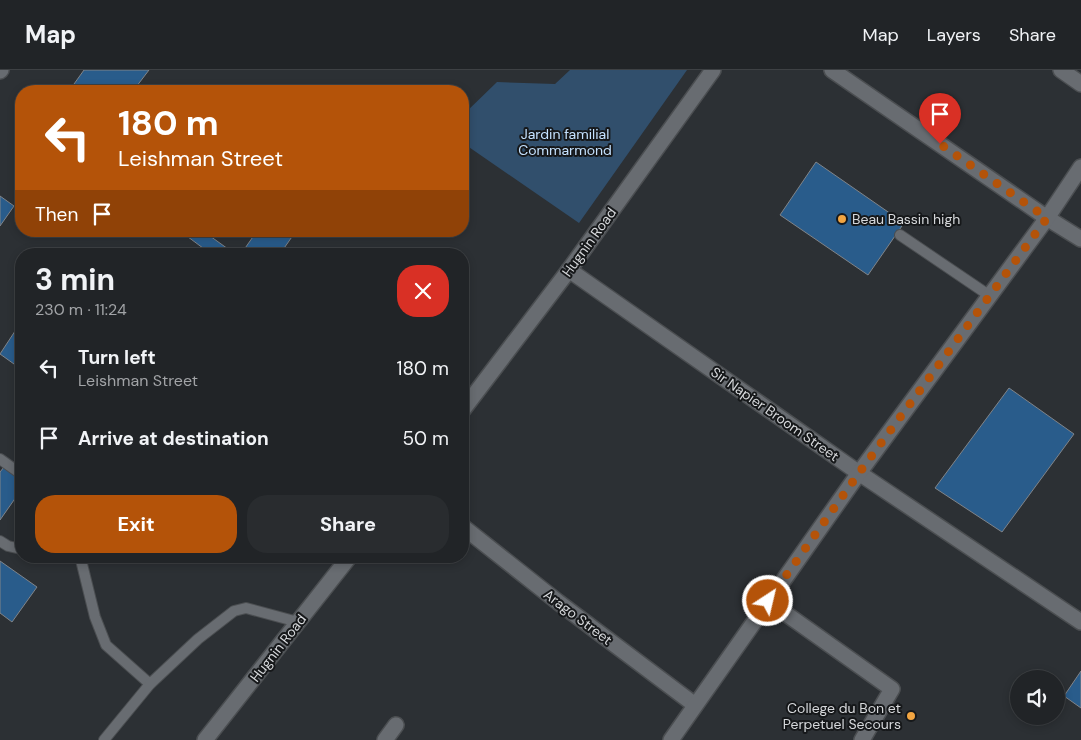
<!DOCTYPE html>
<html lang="en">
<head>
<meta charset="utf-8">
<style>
	body { margin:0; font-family:"DM Sans",sans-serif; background:#292c2f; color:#f1f3f6; height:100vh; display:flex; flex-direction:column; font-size:19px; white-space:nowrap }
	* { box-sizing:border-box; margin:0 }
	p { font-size:16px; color:#a2a4a7 }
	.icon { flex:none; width:28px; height:28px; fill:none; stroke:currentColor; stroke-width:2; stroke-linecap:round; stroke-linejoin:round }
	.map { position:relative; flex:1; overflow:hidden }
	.panel { position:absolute; left:15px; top:178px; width:454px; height:315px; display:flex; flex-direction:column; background:#212427; border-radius:20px; box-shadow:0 2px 8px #0003,0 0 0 1px #3e4144 }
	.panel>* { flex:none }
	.top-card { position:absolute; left:15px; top:15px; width:454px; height:152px; border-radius:20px; box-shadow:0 2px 8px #0003,0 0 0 1px #3e4144; background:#b45309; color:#fff; overflow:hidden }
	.controls { position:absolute; left:1010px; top:600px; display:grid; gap:10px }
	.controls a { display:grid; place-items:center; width:55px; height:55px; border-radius:50%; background:#212427; box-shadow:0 2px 8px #0003,0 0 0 1px #3e4144; font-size:25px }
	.pin { position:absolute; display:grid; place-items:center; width:42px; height:42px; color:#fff; margin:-51px -21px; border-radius:50% 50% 50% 0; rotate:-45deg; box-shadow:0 0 5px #0007 }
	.pin .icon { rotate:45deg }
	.me { position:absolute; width:55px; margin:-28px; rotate:35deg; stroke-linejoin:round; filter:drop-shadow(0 0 4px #0008) }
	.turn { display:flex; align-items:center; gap:18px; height:105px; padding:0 20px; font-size:22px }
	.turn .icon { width:65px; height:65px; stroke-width:2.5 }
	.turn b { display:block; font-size:35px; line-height:42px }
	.then { display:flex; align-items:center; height:48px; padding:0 20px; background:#0003; gap:10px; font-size:19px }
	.round { display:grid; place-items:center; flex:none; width:52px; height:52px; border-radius:20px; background:#292c2f }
	.headline { display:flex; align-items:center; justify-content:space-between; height:85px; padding:0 20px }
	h1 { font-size:30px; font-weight:700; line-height:38px }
	.action { display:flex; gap:10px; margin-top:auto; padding:10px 20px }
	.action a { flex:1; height:58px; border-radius:20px; background:#b45309; color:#fff; font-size:20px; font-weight:700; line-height:58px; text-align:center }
	.action a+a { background:#292c2f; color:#f1f3f6 }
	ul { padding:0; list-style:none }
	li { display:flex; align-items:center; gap:15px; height:70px; padding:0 20px }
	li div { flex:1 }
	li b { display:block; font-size:19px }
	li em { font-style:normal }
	header { display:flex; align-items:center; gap:30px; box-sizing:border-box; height:70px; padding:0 25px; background:#212427; border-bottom:1px solid #3e4144 }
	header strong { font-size:24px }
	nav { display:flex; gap:28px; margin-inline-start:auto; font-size:18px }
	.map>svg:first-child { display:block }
	.green { fill:#314f6c }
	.building { fill:#295c8b; stroke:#808489 }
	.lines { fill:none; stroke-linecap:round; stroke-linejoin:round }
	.service-casing { stroke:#4b4e51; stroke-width:12 }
	.minor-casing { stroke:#4b4e51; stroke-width:18 }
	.tertiary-casing { stroke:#4b4e51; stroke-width:18 }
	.service { stroke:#686c71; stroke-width:10 }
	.minor { stroke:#686c71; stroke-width:15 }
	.tertiary { stroke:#686c71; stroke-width:15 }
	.route { stroke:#b45309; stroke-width:9; stroke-dasharray:0 16.2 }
	.poi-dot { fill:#f2a541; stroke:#16181a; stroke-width:2 }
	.labels { text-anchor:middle; stroke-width:4; stroke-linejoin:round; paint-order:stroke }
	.park-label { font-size:14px; fill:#c5e2ff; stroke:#16181a }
	.poi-label { font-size:14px; fill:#d6d8db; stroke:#16181a; text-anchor:start }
	.street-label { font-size:14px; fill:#d6d8db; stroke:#16181a }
</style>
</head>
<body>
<header>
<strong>Map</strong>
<nav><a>Map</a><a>Layers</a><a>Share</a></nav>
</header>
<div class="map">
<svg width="1081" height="670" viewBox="0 0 1081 670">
	<rect width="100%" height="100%" fill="#2c3034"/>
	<polygon class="green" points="570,0 687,0 579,153 463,73 463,45 497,12 555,14"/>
	<g class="building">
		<polygon points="84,0 149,0 133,21 69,21"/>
		<polygon points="816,92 904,153 868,205 780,145"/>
		<polygon points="0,126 14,136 0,156"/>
		<polygon points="180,161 214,161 210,166 235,184 211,184"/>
		<polygon points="257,161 296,161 280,184 241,184"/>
		<polygon points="21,252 21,299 0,284"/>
		<polygon points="1009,318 1074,364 1002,462 935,418"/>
		<polygon points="4,397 21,409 21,420 0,450 0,402"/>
		<polygon points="0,491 37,517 12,552 0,543"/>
		<polygon points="1081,601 1081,638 1064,626"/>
	</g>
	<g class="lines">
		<g class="service-casing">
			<g id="service">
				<polyline points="900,165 990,226"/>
				<polyline points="0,389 21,404"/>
				<polyline points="0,471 8,476 21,479"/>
				<polyline points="80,486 95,547 106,575 150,614"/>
				<polyline points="104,670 150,614 198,569 234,541 246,538 298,552"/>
			</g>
		</g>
		<g class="minor-casing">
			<g id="minor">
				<polyline points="832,0 1047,148 1081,169"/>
				<polyline points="1061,0 1081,14"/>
				<polyline points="0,1 1,0"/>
				<polyline points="569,200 859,403 1081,552"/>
				<polyline points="462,456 558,532 695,635"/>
				<polyline points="768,531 892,619 862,670"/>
				<polyline points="385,670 396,655"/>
				<polyline points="671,670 859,403 1047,148 1081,97"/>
			</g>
		</g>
		<g class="tertiary-casing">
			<g id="tertiary">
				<polyline points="462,341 569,200 713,0"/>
				<polyline points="205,670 350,486"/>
			</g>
		</g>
		<use href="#service" class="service"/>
		<use href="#minor" class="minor"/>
		<use href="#tertiary" class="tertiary"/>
	</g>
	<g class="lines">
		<polyline class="route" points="768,531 859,403 1047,148 940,74"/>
	</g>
	<g class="poi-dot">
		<circle cx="842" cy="149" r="5"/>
		<circle cx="911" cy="646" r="5"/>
	</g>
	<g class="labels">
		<g class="park-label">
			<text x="565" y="69">Jardin familial<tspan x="565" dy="16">Commarmond</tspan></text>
		</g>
		<g class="poi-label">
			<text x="852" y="154">Beau Bassin high</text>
			<text x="901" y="643" text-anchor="end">College du Bon et<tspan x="901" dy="16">Perpetuel Secours</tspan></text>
		</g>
		<g class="street-label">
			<text transform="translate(589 172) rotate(-54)" y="5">Hugnin Road</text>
			<text transform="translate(775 344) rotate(35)" y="5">Sir Napier Broom Street</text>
			<text transform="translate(578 547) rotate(37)" y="5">Arago Street</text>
			<text transform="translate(278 578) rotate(-52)" y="5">Hugnin Road</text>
		</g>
	</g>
</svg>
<div class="controls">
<a><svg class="icon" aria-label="sound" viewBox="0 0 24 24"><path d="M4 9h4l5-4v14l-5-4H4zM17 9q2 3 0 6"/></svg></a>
</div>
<div class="pin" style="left:940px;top:74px;background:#d93025"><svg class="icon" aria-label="arrive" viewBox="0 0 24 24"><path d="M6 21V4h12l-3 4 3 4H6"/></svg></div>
<svg class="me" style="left:768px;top:531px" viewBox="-20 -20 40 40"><circle r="17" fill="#b45309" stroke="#fff" stroke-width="3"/><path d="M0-11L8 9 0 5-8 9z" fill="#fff"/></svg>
<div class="top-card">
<div class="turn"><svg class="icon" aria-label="left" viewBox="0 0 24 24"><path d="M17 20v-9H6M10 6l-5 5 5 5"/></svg><div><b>180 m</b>Leishman Street</div></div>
<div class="then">Then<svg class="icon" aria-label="arrive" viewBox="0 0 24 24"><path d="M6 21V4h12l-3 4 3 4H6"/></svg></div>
</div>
<section class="panel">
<div class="headline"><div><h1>3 min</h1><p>230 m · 11:24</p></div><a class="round" style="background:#d93025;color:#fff"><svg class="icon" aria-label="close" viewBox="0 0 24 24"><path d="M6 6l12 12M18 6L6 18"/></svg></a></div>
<ul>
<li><svg class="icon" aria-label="left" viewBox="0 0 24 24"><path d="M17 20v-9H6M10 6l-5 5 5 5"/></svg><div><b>Turn left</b><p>Leishman Street</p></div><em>180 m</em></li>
<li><svg class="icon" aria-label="arrive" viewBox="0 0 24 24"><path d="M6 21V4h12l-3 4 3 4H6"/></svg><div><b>Arrive at destination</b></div><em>50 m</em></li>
</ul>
<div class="action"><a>Exit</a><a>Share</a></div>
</section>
</div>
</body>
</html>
